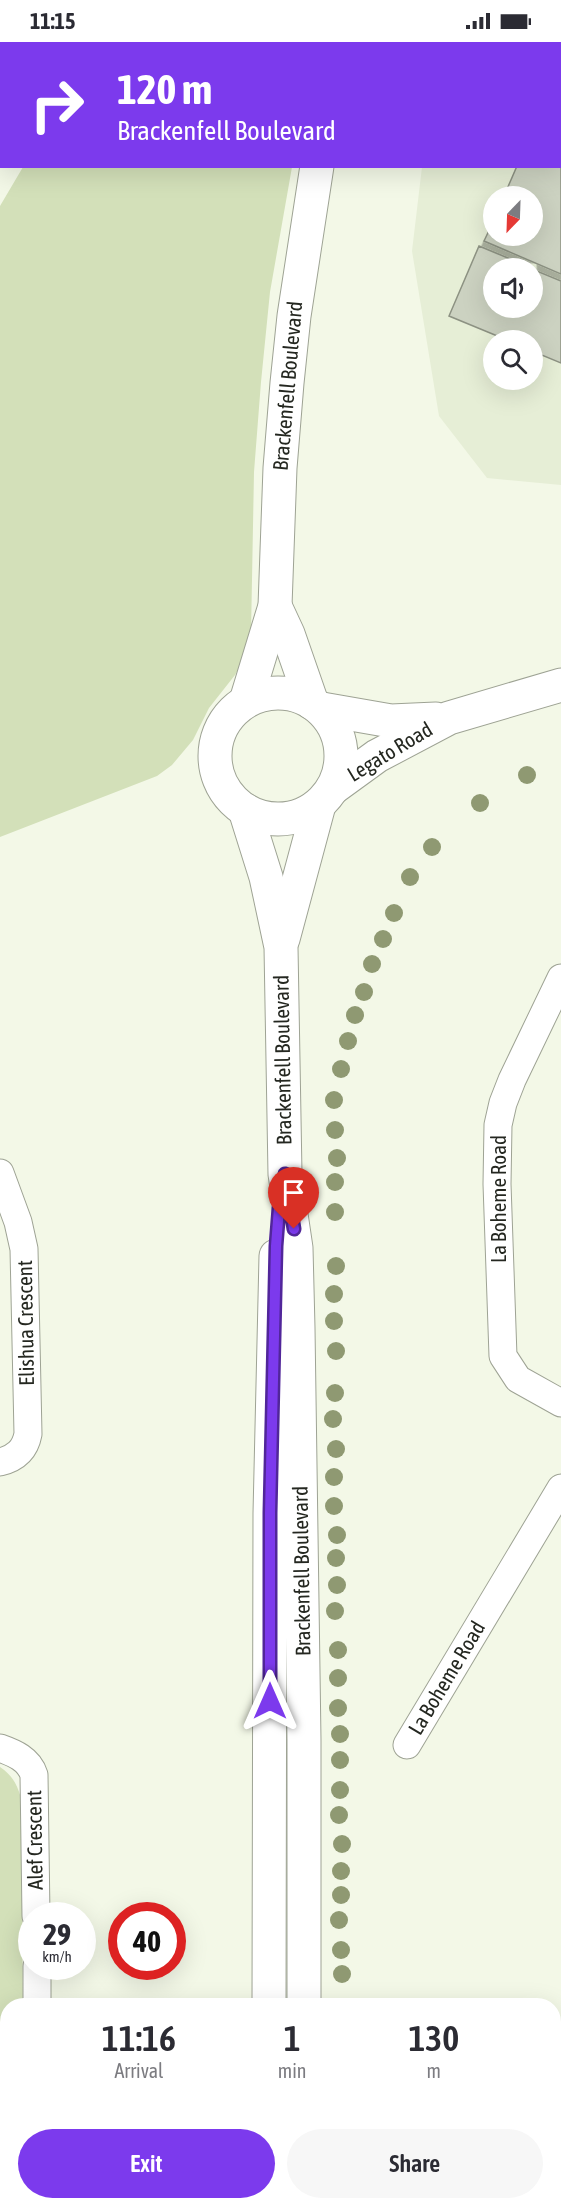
<!DOCTYPE html>
<html lang="en">
<head>
<meta charset="utf-8">
<style>
	body { margin:0; font-family:"Asap Condensed",sans-serif; background:#f7f7f7; color:#2b2b33; height:100vh; display:flex; flex-direction:column; font-size:22px; white-space:nowrap }
	* { box-sizing:border-box; margin:0 }
	p { font-size:20px; color:#7c7c81 }
	.icon { flex:none; width:33px; height:33px; fill:none; stroke:currentColor; stroke-width:2; stroke-linecap:round; stroke-linejoin:round }
	.map { position:relative; flex:1; overflow:hidden }
	.details { position:absolute; left:0px; top:1956px; width:561px; height:212px; display:flex; flex-direction:column; background:#fff; border-radius:24px 24px 0 0; box-shadow:0 6px 24px #0002 }
	.details>* { flex:none }
	.banner { position:absolute; left:0px; top:0px; width:561px; height:126px; box-shadow:0 6px 24px #0002; background:#7c3aed; color:#fff; overflow:hidden }
	.needle { width:39px; rotate:203deg }
	.tools { position:absolute; left:483px; top:144px; display:grid; gap:12px }
	.tools a { display:grid; place-items:center; width:60px; height:60px; border-radius:50%; background:#fff; box-shadow:0 6px 24px #0002; font-size:30px }
	.speed { position:absolute; left:18px; top:1860px; display:flex; gap:12px; font-size:30px; font-weight:700; text-align:center }
	.speed>* { display:grid; place-content:center; width:78px; height:78px; border-radius:50%; background:#fff; box-shadow:0 6px 24px #0002; line-height:1 }
	.speed small { font-size:15px; font-weight:400 }
	.speed .limit { border:9px solid #d22; background:#fff; color:#111 }
	.pin { position:absolute; display:grid; place-items:center; width:51px; height:51px; color:#fff; margin:-62px -26px; border-radius:50% 50% 50% 0; rotate:-45deg; box-shadow:0 0 6px #0007 }
	.pin .icon { rotate:45deg }
	.me { position:absolute; width:66px; margin:-33px; rotate:0deg; stroke-linejoin:round; filter:drop-shadow(0 0 4px #0008) }
	.turn { display:flex; align-items:center; gap:21px; height:126px; padding:0 18px; font-size:27px }
	.turn .icon { width:78px; height:78px; stroke-width:2.5 }
	.turn b { display:block; font-size:42px; line-height:51px }
	.eta { display:flex; justify-content:space-evenly; align-items:center; height:102px; text-align:center }
	.eta b { font-size:36px; font-weight:600; line-height:42px }
	.button { display:flex; gap:12px; margin-top:auto; padding:12px 18px }
	.button a { flex:1; height:69px; border-radius:36px; background:#7c3aed; color:#fff; font-size:24px; font-weight:600; line-height:69px; text-align:center }
	.button a+a { background:#f7f7f7; color:#2b2b33 }
	.status { display:flex; justify-content:space-between; align-items:center; height:42px; padding:0 30px; background:#fff; direction:ltr }
	.status svg { height:16px; fill:currentColor }
	.map>svg:first-child { display:block }
	.built { fill:#e6eed6; fill-rule:evenodd }
	.green { fill:#d3e0b9 }
	.building { fill:#ccd2c1; stroke:#8d9283; stroke-width:1.5; filter:url(#shadow) }
	.lines { fill:none; stroke-linecap:round; stroke-linejoin:round }
	.street-casing { stroke:#9ea394; stroke-width:29 }
	.secondary-casing { stroke:#9ea394; stroke-width:35 }
	.street { stroke:#fff; stroke-width:27 }
	.secondary { stroke:#fff; stroke-width:33 }
	.tree { fill:#8f9972 }
	.route-casing { stroke:#51269a; stroke-width:15 }
	.route { stroke:#7c3aed; stroke-width:10 }
	.labels { text-anchor:middle; stroke-width:5; stroke-linejoin:round; paint-order:stroke }
	.street-label { font-size:21px; fill:#242720; stroke:#fff }
</style>
</head>
<body>
<div class="status"><b>11:15</b><svg viewBox="0 0 49 12"><path d="M0 12V9h3v3zM5 12V6h3v6zM10 12V3h3v9zM15 12V0h3v12zM26 1h20v11H26zM47 4h2v5h-2z"/></svg></div>
<div class="map">
<svg width="561" height="2167" viewBox="0 0 561 2167">
	<defs>
		<filter id="shadow"><feDropShadow dx="5.5" dy="-5.5" stdDeviation="0" flood-color="#0004"/></filter>
	</defs>
	<rect width="100%" height="100%" fill="#f3f8e7"/>
	<path class="built" d="M437,0H561V443L487,436L439,374L412,209L422,125L560,124V2ZM494,154H532V194H494ZM494,226H532V266H494ZM494,298H532V338H494Z"/>
	<g class="green">
		<polygon points="95,0 319,0 94,1"/>
		<polygon points="23,125 292,125 270,250 261,340 254,430 251,591 243,619 235,633 209,666 193,698 172,723 157,734 0,795 0,164"/>
		<path d="M0,1725C12,1733 17,1742 21,1756L23,1963L8,1964L7,2037L0,2042Z"/>
		<rect x="323" y="2160" width="38" height="7"/>
	</g>
	<g class="building">
		<polygon points="456,0 547,0 547,2"/>
		<polygon points="561,1 561,47 560,46"/>
		<polygon points="560,59 561,59 561,232 484,199 494,178 494,194 532,194 532,154 504,154 517,124 560,124"/>
		<polygon points="479,204 532,226 494,226 494,266 532,266 532,227 561,239 561,321 532,309 532,298 507,298 449,274"/>
		<polygon points="0,2106 8,2109 6,2123 8,2124 8,2160 4,2167 0,2167"/>
	</g>
	<g class="lines">
		<g class="street-casing">
			<g id="street">
				<polyline points="561,936 512,1038 503,1061 498,1083 497,1142 503,1314 518,1337 561,1361"/>
				<path d="M0,1131L18,1180L24,1207L28,1392C25,1408 16,1416 0,1420"/>
				<polyline points="407,1703 561,1446"/>
				<path d="M0,1706C14,1711 29,1717 34,1733L36,1874"/>
				<polyline points="37,1924 37,1964"/>
				<polyline points="0,2067 8,2067"/>
				<polyline points="393,2167 394,2160"/>
				<polyline points="415,2167 416,2160"/>
				<polyline points="446,2167 447,2160"/>
			</g>
		</g>
		<g class="secondary-casing">
			<g id="secondary">
				<polyline points="344,2 344,0"/>
				<polyline points="275,564 288,592 312,661"/>
				<circle cx="278" cy="714" r="63"/>
				<polyline points="246,659 275,564 280,426 287,341 294,274 317,124"/>
				<polyline points="322,667 391,679 436,677"/>
				<polyline points="333,746 377,714 449,676 561,643"/>
				<polyline points="245,768 266,835 281,905 285,1132 296,1206 298,1286 304,1698 304,1964"/>
				<polyline points="283,897 319,763"/>
				<polyline points="269,1964 270,1471 276,1214"/>
				<polyline points="306,2160 306,2167"/>
				<polyline points="269,2167 269,2160"/>
			</g>
		</g>
		<use href="#street" class="street"/>
		<use href="#secondary" class="secondary"/>
	</g>
	<g class="tree">
		<circle cx="527" cy="733" r="9"/>
		<circle cx="480" cy="761" r="9"/>
		<circle cx="432" cy="805" r="9"/>
		<circle cx="410" cy="835" r="9"/>
		<circle cx="394" cy="871" r="9"/>
		<circle cx="383" cy="897" r="9"/>
		<circle cx="372" cy="922" r="9"/>
		<circle cx="364" cy="950" r="9"/>
		<circle cx="355" cy="973" r="9"/>
		<circle cx="348" cy="999" r="9"/>
		<circle cx="341" cy="1027" r="9"/>
		<circle cx="334" cy="1058" r="9"/>
		<circle cx="335" cy="1088" r="9"/>
		<circle cx="337" cy="1116" r="9"/>
		<circle cx="335" cy="1140" r="9"/>
		<circle cx="335" cy="1170" r="9"/>
		<circle cx="336" cy="1224" r="9"/>
		<circle cx="334" cy="1252" r="9"/>
		<circle cx="334" cy="1279" r="9"/>
		<circle cx="336" cy="1309" r="9"/>
		<circle cx="335" cy="1351" r="9"/>
		<circle cx="333" cy="1377" r="9"/>
		<circle cx="336" cy="1407" r="9"/>
		<circle cx="334" cy="1435" r="9"/>
		<circle cx="334" cy="1464" r="9"/>
		<circle cx="337" cy="1493" r="9"/>
		<circle cx="336" cy="1516" r="9"/>
		<circle cx="337" cy="1543" r="9"/>
		<circle cx="335" cy="1569" r="9"/>
		<circle cx="338" cy="1608" r="9"/>
		<circle cx="338" cy="1636" r="9"/>
		<circle cx="338" cy="1666" r="9"/>
		<circle cx="340" cy="1692" r="9"/>
		<circle cx="340" cy="1718" r="9"/>
		<circle cx="340" cy="1748" r="9"/>
		<circle cx="339" cy="1773" r="9"/>
		<circle cx="342" cy="1802" r="9"/>
		<circle cx="341" cy="1829" r="9"/>
		<circle cx="341" cy="1853" r="9"/>
		<circle cx="339" cy="1878" r="9"/>
		<circle cx="341" cy="1908" r="9"/>
		<circle cx="342" cy="1932" r="9"/>
	</g>
	<g class="lines">
		<g class="route-casing">
			<polyline id="route" points="270,1659 270,1471 276,1204 279,1166 285,1132 294,1187"/>
		</g>
		<use href="#route" class="route"/>
	</g>
	<g class="labels">
		<g class="street-label">
			<text transform="translate(288 344) rotate(-85)" y="7">Brackenfell Boulevard</text>
			<text transform="translate(390 710) rotate(-31)" y="7">Legato Road</text>
			<text transform="translate(283 1018) rotate(-91)" y="7">Brackenfell Boulevard</text>
			<text transform="translate(499 1157) rotate(-90)" y="7">La Boheme Road</text>
			<text transform="translate(26 1281) rotate(-91)" y="7">Elishua Crescent</text>
			<text transform="translate(302 1529) rotate(-91)" y="7">Brackenfell Boulevard</text>
			<text transform="translate(447 1636) rotate(-59)" y="7">La Boheme Road</text>
			<text transform="translate(35 1798) rotate(-91)" y="7">Alef Crescent</text>
		</g>
	</g>
</svg>
<div class="tools">
<a><svg class="needle" viewBox="-14 -14 28 28"><path d="M0-13l5 13h-10z" fill="#e53935"/><path d="M0 13l5-13h-10z" fill="#7c7c81"/></svg></a>
<a><svg class="icon" aria-label="sound" viewBox="0 0 24 24"><path d="M4 9h4l5-4v14l-5-4H4zM17 9q2 3 0 6"/></svg></a>
<a><svg class="icon" aria-label="search" viewBox="0 0 24 24"><circle cx="10" cy="10" r="6"/><path d="M15 15l6 6"/></svg></a>
</div>
<div class="speed"><div>29<small>km/h</small></div><div class="limit">40</div></div>
<div class="pin" style="left:294px;top:1187px;background:#d93025"><svg class="icon" aria-label="arrive" viewBox="0 0 24 24"><path d="M6 21V4h12l-3 4 3 4H6"/></svg></div>
<svg class="me" style="left:270px;top:1659px" viewBox="-20 -20 40 40"><path d="M0-17L14 15 0 8-14 15z" fill="#7c3aed" stroke="#fff" stroke-width="4"/></svg>
<div class="banner">
<div class="turn"><svg class="icon" aria-label="right" viewBox="0 0 24 24"><path d="M7 20v-9h11M14 6l5 5-5 5"/></svg><div><b>120 m</b>Brackenfell Boulevard</div></div>
</div>
<section class="details">
<div class="eta">
<div><b>11:16</b><p>Arrival</p></div>
<div><b>1</b><p>min</p></div>
<div><b>130</b><p>m</p></div>
</div>
<div class="button"><a>Exit</a><a>Share</a></div>
</section>
</div>
</body>
</html>
